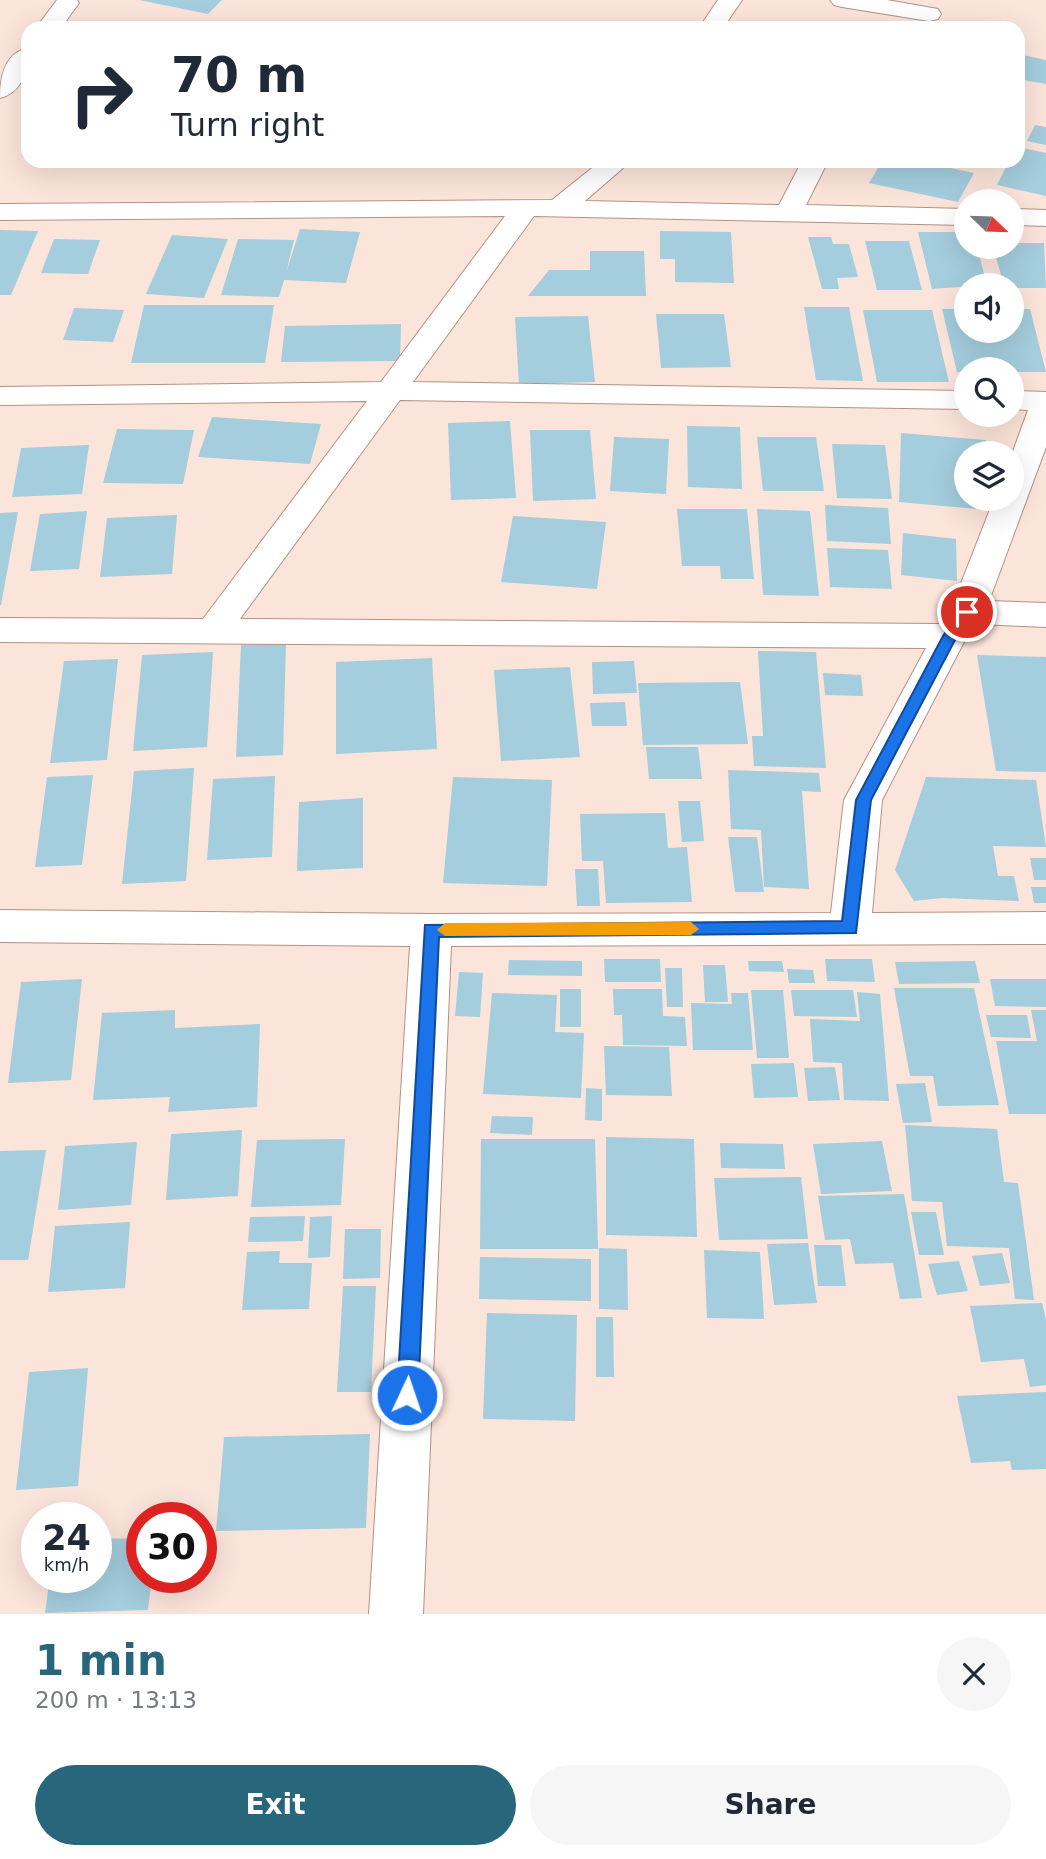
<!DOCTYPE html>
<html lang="en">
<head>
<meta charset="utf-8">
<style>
	body { margin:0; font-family:"DejaVu Sans",sans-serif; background:#f6f6f7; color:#1f2937; height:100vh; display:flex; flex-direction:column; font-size:26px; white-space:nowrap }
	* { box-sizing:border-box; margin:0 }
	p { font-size:23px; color:#747a83 }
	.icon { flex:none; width:38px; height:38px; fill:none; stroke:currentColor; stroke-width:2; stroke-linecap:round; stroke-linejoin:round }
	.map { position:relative; height:1614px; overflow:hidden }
	.details { display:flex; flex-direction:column; background:#fff; flex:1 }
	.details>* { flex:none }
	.guide { position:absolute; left:21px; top:21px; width:1004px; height:147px; border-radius:21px; box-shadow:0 7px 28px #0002; background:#fff; color:#1f2937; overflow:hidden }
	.needle { width:46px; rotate:113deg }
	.fabs { position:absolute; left:954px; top:189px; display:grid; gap:14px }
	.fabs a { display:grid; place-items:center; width:70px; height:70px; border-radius:50%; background:#fff; box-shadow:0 7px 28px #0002; font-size:35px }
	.speed { position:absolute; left:21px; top:1502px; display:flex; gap:14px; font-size:35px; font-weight:700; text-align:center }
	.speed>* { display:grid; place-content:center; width:91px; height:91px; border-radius:50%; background:#fff; box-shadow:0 7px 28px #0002; line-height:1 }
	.speed small { font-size:18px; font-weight:400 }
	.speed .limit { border:10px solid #d22; background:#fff; color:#111 }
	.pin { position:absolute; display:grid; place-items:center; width:60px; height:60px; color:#fff; margin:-30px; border:4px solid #fff; border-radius:50%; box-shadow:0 2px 7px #0007 }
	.me { position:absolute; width:77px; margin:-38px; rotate:3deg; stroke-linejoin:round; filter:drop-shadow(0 0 5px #0008) }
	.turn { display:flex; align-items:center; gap:24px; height:147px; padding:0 35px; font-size:32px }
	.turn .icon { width:91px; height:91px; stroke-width:2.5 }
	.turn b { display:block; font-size:49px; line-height:60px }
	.round { display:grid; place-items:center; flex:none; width:74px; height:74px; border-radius:37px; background:#f6f6f7 }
	.summary { display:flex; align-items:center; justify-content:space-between; height:119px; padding:0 35px }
	h1 { font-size:42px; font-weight:800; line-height:52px; color:#27667b }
	.button { display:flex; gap:14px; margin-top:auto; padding:14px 35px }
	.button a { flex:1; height:80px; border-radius:42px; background:#27667b; color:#fff; font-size:28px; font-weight:800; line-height:80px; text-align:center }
	.button a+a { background:#f6f6f7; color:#1f2937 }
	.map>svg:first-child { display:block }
	.building { fill:#a4cddd }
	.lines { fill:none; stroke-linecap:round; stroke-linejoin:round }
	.minor-casing { stroke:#b59183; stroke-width:2 }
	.minor { fill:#fff; fill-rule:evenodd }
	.route { fill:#1a73e8; stroke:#114b97; stroke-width:2 }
	.slow { fill:#f59e0b }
</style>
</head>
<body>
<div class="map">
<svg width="1046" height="1614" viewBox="0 0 1046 1614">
	<rect width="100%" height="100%" fill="#fbe4da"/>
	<g class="building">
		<polygon points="139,0 222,0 208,14"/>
		<polygon points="1018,54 1046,60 1046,84 1018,79"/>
		<polygon points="1035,125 1046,127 1046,145 1027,141"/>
		<polygon points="1018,147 1046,153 1046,196 997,185 1009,161 1018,161"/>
		<polygon points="882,161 918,161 974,173 958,202 869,183"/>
		<polygon points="300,229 360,232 346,283 284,280 279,297 221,295 238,239 294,240 286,273"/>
		<polygon points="0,230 38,231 11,295 0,295"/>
		<polygon points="660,231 731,232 734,283 675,282 675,259 660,259"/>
		<polygon points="918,232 966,232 966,247 977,247 987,285 932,289"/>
		<polygon points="172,235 228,239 204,298 146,294"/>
		<polygon points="808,237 831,237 833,244 849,244 858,277 837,278 839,289 822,289"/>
		<polygon points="54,239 100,240 88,274 41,273"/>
		<polygon points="865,241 909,241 922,290 877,290"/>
		<polygon points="1012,243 1044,243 1046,288 1012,288 1012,285 1004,285 993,247 1012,247"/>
		<polygon points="590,251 644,251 646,296 528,296 549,270 590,270"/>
		<polygon points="144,305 274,305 265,363 131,363"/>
		<polygon points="804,307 849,307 863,381 816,380"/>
		<polygon points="74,308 124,310 113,342 63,340"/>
		<polygon points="942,309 966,309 966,331 1012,331 1012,309 1030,309 1046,372 1012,372 1012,369 957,372"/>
		<polygon points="863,310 932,310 949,382 877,382"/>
		<polygon points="656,314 724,314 731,367 661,368"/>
		<polygon points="588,316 595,382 519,384 515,317"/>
		<polygon points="401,324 400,361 281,362 285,326"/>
		<polygon points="212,417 321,424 310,464 198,457"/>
		<polygon points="510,421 516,498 451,500 448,423"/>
		<polygon points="687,426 740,427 742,489 688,487"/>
		<polygon points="117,429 194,430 183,484 103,483"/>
		<polygon points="530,430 590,430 596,499 533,501"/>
		<polygon points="901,433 986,440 986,453 966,453 966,499 987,499 988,510 899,502"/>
		<polygon points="614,437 669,439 666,494 610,491"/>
		<polygon points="757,437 816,437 824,491 763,491"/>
		<polygon points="832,444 885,445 892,499 837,498"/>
		<polygon points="89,445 82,494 12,497 21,448"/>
		<polygon points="825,505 888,508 891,544 827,541"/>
		<polygon points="677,509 747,509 754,579 721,579 720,566 682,566"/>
		<polygon points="757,509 810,511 819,596 763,595"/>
		<polygon points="87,511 79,569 30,571 40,514"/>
		<polygon points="18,512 1,605 0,605 0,513"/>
		<polygon points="177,515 172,574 100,577 107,518"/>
		<polygon points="513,516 606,522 597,589 501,582"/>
		<polygon points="903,533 956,539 957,581 901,575"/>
		<polygon points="827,548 888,550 892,589 830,587"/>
		<polygon points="286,643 283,755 236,757 241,645"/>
		<polygon points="758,651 816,652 826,768 754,766 752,736 763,736"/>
		<polygon points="213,652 207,747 133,751 142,655"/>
		<polygon points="977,655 1046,657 1046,772 996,771"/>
		<polygon points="432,658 437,749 336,754 336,662"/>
		<polygon points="118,659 107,760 50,763 64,661"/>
		<polygon points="634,661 637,693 593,694 592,662"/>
		<polygon points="570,667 580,757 501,761 494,670"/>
		<polygon points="823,673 861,675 863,696 825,695"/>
		<polygon points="740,682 748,744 643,745 638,683"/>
		<polygon points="625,702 627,726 592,726 590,703"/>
		<polygon points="646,747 698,747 702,779 649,779"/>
		<polygon points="194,768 186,881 122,884 134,771"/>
		<polygon points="728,770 819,773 821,792 802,791 809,889 764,887 761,830 731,829"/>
		<polygon points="93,775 82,865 35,867 47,777"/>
		<polygon points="275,776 272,857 207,860 213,779"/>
		<polygon points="453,777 552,780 547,886 443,883"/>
		<polygon points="926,777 1036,780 1046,847 993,846 998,876 1014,876 1019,901 942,898 914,901 895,870"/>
		<polygon points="363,798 363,868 297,871 299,802"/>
		<polygon points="678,801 700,801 704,841 682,842"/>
		<polygon points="665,813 668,848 687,847 692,902 606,903 603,861 582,861 580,814"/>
		<polygon points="728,837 757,837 764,892 735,892"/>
		<polygon points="1030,858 1046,858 1046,880 1034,880"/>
		<polygon points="575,869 598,869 600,906 577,906"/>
		<polygon points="1031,887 1046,887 1046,903 1034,903"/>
		<polygon points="604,959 660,959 661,982 605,982"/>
		<polygon points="825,959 872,959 875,982 827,981"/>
		<polygon points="509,960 582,961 582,976 508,975"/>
		<polygon points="748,961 782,961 784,972 749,971"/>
		<polygon points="975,961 980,983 899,984 895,962"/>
		<polygon points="703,965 725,965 728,1002 705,1002"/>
		<polygon points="665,968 682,968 683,1007 667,1007"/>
		<polygon points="787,969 813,970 815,983 789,983"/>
		<polygon points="459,972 483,973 480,1017 455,1016"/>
		<polygon points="82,979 71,1080 8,1083 21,982"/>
		<polygon points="990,979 1046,979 1046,1007 995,1006"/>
		<polygon points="894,988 974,988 999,1105 938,1106 933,1076 910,1076"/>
		<rect x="560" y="989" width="21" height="38"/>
		<polygon points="613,989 662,989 663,1016 685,1017 687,1046 623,1045 622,1015 614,1015"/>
		<polygon points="751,990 783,990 789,1058 757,1058"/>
		<polygon points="791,990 853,990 857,1017 794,1016"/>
		<polygon points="857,992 880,994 889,1101 844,1100 842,1063 813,1062 810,1019 860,1021"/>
		<polygon points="492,993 557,995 555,1032 584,1033 581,1098 483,1094"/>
		<polygon points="731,993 748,993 753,1050 693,1050 691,1003 732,1004"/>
		<polygon points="175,1010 175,1028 260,1024 257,1107 168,1112 170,1097 93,1100 102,1013"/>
		<polygon points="1031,1010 1046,1010 1046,1114 1009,1114 996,1041 1037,1041"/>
		<polygon points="986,1015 1027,1015 1031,1038 991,1037"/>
		<polygon points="604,1046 669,1047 672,1096 606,1095"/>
		<polygon points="794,1063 798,1097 754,1098 751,1064"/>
		<polygon points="835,1067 840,1100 808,1101 804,1068"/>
		<polygon points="925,1083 932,1122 903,1123 896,1084"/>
		<polygon points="586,1088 602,1089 602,1121 585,1120"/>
		<polygon points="492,1116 533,1117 532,1135 490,1133"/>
		<polygon points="905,1125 997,1129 1004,1182 1018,1183 1034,1300 1015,1299 1009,1248 947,1246 942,1202 912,1201"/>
		<polygon points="242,1130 238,1196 166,1200 171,1134"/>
		<polygon points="606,1137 694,1139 697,1237 606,1235"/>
		<polygon points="345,1139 341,1205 251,1207 257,1140"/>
		<polygon points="481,1139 595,1139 598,1249 480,1249"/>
		<polygon points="882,1141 892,1191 821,1194 813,1144"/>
		<polygon points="137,1142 131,1205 58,1210 65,1146"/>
		<polygon points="720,1143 783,1144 785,1169 721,1168"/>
		<polygon points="46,1150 28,1260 0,1260 0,1151"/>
		<polygon points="801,1177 808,1239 719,1240 714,1178"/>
		<polygon points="904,1194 922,1298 900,1299 893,1263 855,1264 850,1239 825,1240 818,1196"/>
		<polygon points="911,1212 936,1212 944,1255 919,1255"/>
		<polygon points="305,1216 303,1241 248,1242 250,1217"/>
		<polygon points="332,1216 330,1257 308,1258 310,1217"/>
		<polygon points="130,1222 125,1288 48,1292 55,1226"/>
		<polygon points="345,1229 381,1229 380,1278 343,1279"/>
		<polygon points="808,1243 817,1303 774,1305 767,1244"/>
		<polygon points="814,1245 841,1245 846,1286 818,1286"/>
		<polygon points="599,1248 627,1249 628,1310 599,1309"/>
		<polygon points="704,1250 760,1252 764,1319 707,1318"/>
		<polygon points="280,1251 279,1263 312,1263 309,1309 242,1310 247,1252"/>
		<polygon points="1002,1253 1010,1283 980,1286 972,1256"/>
		<polygon points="480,1257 591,1259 591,1301 479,1299"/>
		<polygon points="959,1261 968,1291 937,1295 928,1264"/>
		<polygon points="343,1286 376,1286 371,1392 337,1392"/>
		<polygon points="1042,1303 1046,1319 1046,1385 1030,1387 1024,1359 981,1362 970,1306"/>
		<polygon points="487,1313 577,1315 575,1421 483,1419"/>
		<polygon points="596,1317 613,1317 614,1377 596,1377"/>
		<polygon points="88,1368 78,1486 16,1490 29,1372"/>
		<polygon points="1046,1392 1046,1469 1012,1470 1010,1461 971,1463 957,1396"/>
		<polygon points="370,1434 366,1528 216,1531 224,1437"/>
		<polygon points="142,1538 142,1577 152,1577 148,1610 45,1613 50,1577 96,1577 96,1539"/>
	</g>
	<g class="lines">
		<g class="minor-casing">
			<g id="minor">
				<polygon points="57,0 77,0 79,3 61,28 36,28"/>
				<polygon points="718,0 742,0 723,28 699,28"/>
				<polygon points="830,0 887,0 938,9 941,14 938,19 929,21 842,7 834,5"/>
				<path d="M28,48C28,68 24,92 0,98C0,77 4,53 28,48Z"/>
				<polygon points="601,161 631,161 585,201 779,205 802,161 828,161 806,205 966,209 966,225 534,216 413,382 966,391 966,409 400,400 240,619 940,624 951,609 994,499 1012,499 1012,454 1028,410 1012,409 1012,391 1046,392 1046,447 989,601 1046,603 1046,627 977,624 965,640 882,800 872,913 1046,912 1046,944 451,946 423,1614 369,1614 410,946 0,942 0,910 431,914 831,913 844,800 926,648 0,642 0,618 203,619 367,401 0,405 0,387 381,382 505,216 0,220 0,204 552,200"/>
				<polygon points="1012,209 1046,210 1046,226 1012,225"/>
			</g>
		</g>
		<use href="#minor" class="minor"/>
	</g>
	<polygon class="route" points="967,607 974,612 956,638 871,800 856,933 439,937 418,1395 415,1402 407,1405 400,1402 397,1395 425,925 842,921 856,800 943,636 962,608"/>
	<polygon class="slow" points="691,922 699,929 691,935 445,936 437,930 445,923"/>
</svg>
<div class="fabs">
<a><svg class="needle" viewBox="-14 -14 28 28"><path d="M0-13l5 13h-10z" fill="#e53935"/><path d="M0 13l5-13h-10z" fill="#747a83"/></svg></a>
<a><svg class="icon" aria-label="sound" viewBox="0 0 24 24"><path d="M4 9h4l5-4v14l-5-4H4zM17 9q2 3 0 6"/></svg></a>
<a><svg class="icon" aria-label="search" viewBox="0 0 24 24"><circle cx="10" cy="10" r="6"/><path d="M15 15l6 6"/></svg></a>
<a><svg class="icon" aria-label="layers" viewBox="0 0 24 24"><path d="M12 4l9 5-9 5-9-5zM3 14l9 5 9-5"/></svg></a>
</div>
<div class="speed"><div>24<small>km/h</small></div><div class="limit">30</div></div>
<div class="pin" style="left:967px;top:612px;background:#d93025"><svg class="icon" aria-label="arrive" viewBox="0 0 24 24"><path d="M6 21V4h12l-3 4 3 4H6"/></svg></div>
<svg class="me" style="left:407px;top:1395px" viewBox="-20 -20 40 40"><circle r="17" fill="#1a73e8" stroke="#fff" stroke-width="3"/><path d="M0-11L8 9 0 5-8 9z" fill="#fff"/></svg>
<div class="guide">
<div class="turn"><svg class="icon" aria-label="right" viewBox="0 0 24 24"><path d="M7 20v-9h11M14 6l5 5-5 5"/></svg><div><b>70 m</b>Turn right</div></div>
</div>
</div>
<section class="details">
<div class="summary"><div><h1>1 min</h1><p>200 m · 13:13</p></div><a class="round"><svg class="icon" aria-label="close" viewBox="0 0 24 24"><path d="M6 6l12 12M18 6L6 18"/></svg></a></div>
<div class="button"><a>Exit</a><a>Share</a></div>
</section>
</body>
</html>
